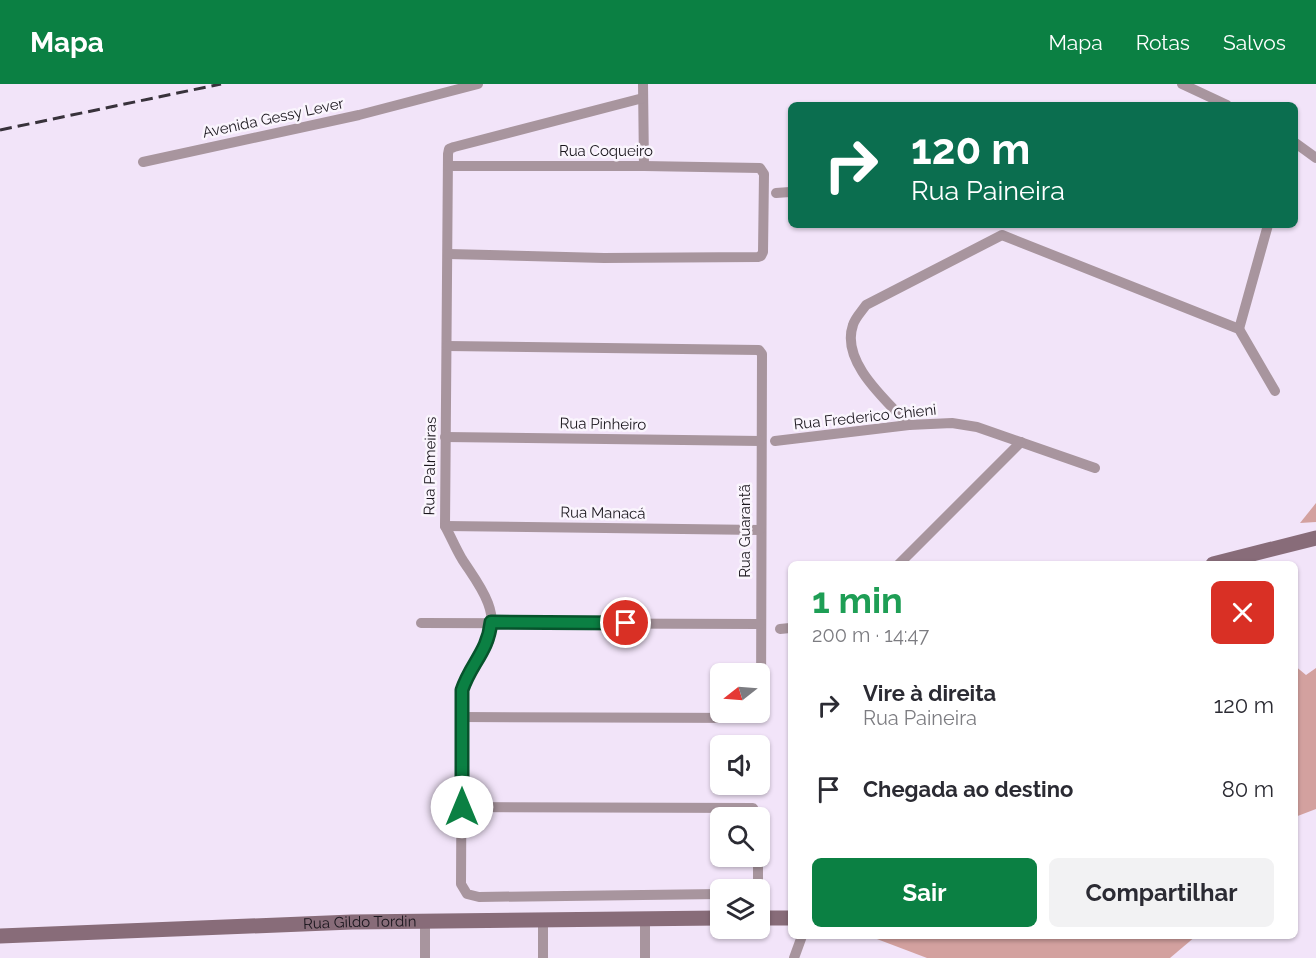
<!DOCTYPE html>
<html lang="pt">
<head>
<meta charset="utf-8">
<style>
	body { margin:0; font-family:Raleway,sans-serif; background:#f2f2f3; color:#2b2b33; height:100vh; display:flex; flex-direction:column; font-size:22px; white-space:nowrap }
	* { box-sizing:border-box; margin:0 }
	p { font-size:20px; color:#7c7c81 }
	.icon { flex:none; width:33px; height:33px; fill:none; stroke:currentColor; stroke-width:2; stroke-linecap:round; stroke-linejoin:round }
	.map { position:relative; flex:1; overflow:hidden }
	.details { position:absolute; left:788px; top:477px; width:510px; height:378px; display:flex; flex-direction:column; background:#fff; border-radius:9px; box-shadow:0 2px 4px #0004 }
	.details>* { flex:none }
	.top-card { position:absolute; left:788px; top:18px; width:510px; height:126px; border-radius:9px; box-shadow:0 2px 4px #0004; background:#0b6e4f; color:#fff; overflow:hidden }
	.needle { width:39px; rotate:253deg }
	.controls { position:absolute; left:710px; top:579px; display:grid; gap:12px }
	.controls a { display:grid; place-items:center; width:60px; height:60px; border-radius:9px; background:#fff; box-shadow:0 2px 4px #0004; font-size:30px }
	.pin { position:absolute; display:grid; place-items:center; width:51px; height:51px; color:#fff; margin:-26px; border:3px solid #fff; border-radius:50%; box-shadow:0 2px 6px #0007 }
	.me { position:absolute; width:66px; margin:-33px; rotate:0deg; stroke-linejoin:round; filter:drop-shadow(0 0 4px #0008) }
	.turn { display:flex; align-items:center; gap:21px; height:126px; padding:0 24px; font-size:27px }
	.turn .icon { width:78px; height:78px; stroke-width:2.5 }
	.turn b { display:block; font-size:42px; line-height:51px }
	.round { display:grid; place-items:center; flex:none; width:63px; height:63px; border-radius:9px; background:#f2f2f3 }
	.summary { display:flex; align-items:center; justify-content:space-between; height:102px; padding:0 24px }
	h1 { font-size:36px; font-weight:700; line-height:45px; color:#1e9e55 }
	.primary-button { display:flex; gap:12px; margin-top:auto; padding:12px 24px }
	.primary-button a { flex:1; height:69px; border-radius:9px; background:#0b8043; color:#fff; font-size:24px; font-weight:700; line-height:69px; text-align:center }
	.primary-button a+a { background:#f2f2f3; color:#2b2b33 }
	ul { padding:0; list-style:none }
	li { display:flex; align-items:center; gap:18px; height:84px; padding:0 24px }
	li div { flex:1 }
	li b { display:block; font-size:22px }
	li em { font-style:normal }
	header { display:flex; align-items:center; gap:36px; box-sizing:border-box; height:84px; padding:0 30px; background:#0b8043; color:#fff }
	header strong { font-size:28px }
	nav { display:flex; gap:33px; margin-inline-start:auto; font-size:21px }
	.map>svg:first-child { display:block }
	.forest { fill:#d3a19f }
	.lines { fill:none; stroke-linecap:round; stroke-linejoin:round }
	.street { stroke:#a8959e; stroke-width:10 }
	.secondary { stroke:#886c79; stroke-width:15 }
	.rail { stroke:#38323b; stroke-width:3; stroke-dasharray:12 6; stroke-linecap:butt }
	.route-casing { stroke:#07532c; stroke-width:15 }
	.route { stroke:#0b8043; stroke-width:10 }
	.labels { text-anchor:middle; stroke-width:5; stroke-linejoin:round; paint-order:stroke }
	.street-label { font-size:15px; fill:#1a161d; stroke:#faf5fd }
</style>
</head>
<body>
<header>
<strong>Mapa</strong>
<nav><a>Mapa</a><a>Rotas</a><a>Salvos</a></nav>
</header>
<div class="map">
<svg width="1316" height="874" viewBox="0 0 1316 874">
	<rect width="100%" height="100%" fill="#f2e4f9"/>
	<g class="forest">
		<polygon points="1316,419 1316,438 1300,439"/>
		<polygon points="1294,581 1306,591 1316,584 1316,725 1295,733"/>
		<polygon points="869,852 1196,852 1170,874 927,874"/>
	</g>
	<g class="lines">
		<g class="street">
			<polyline points="643,0 644,82"/>
			<polyline points="1182,0 1227,21"/>
			<path d="M643,14L454,63L449,65L448,70L445,442C451,453 456,465 462,475C478,500 500,525 489,557C483,574 468,588 462,606L461,800L467,810L479,813L720,810"/>
			<polyline points="1294,58 1316,74"/>
			<polyline points="143,78 359,31 478,0"/>
			<polyline points="448,82 644,82 760,84 764,90 763,168 761,172 758,173 604,174 448,170"/>
			<polyline points="776,109 790,108"/>
			<polyline points="1239,245 1268,141"/>
			<polyline points="447,262 759,266 762,270 761,627 755,634 461,633"/>
			<path d="M909,341C887,317 840,278 853,241C855,234 862,227 866,221L1002,151L1239,245L1275,307"/>
			<polyline points="445,353 761,357"/>
			<polyline points="775,357 909,341 952,339 977,343 1095,384"/>
			<polyline points="445,442 760,446"/>
			<polyline points="899,480 1021,358"/>
			<polyline points="421,539 760,540"/>
			<polyline points="780,545 790,544"/>
			<polyline points="462,723 753,724 758,734"/>
			<polyline points="758,806 758,772"/>
			<polyline points="645,834 645,874"/>
			<polyline points="543,836 543,874"/>
			<polyline points="425,838 425,874"/>
			<polyline points="794,874 802,852"/>
		</g>
		<g class="secondary">
			<polyline points="1213,480 1316,454"/>
			<polyline points="759,834 790,834"/>
			<path id="s1" d="M0,852L352,838L720,834"/>
		</g>
		<polyline class="rail" points="0,46 221,0"/>
	</g>
	<g class="lines">
		<g class="route-casing">
			<path id="route" d="M462,723V606C471,579 488,568 491,538L626,539"/>
		</g>
		<use href="#route" class="route"/>
	</g>
	<g class="labels">
		<g class="street-label">
			<text transform="translate(273 34) rotate(-12)" y="5">Avenida Gessy Lever</text>
			<text x="606" y="72">Rua Coqueiro</text>
			<text transform="translate(865 333) rotate(-6)" y="5">Rua Frederico Chieni</text>
			<text transform="translate(603 340) rotate(1)" y="5">Rua Pinheiro</text>
			<text transform="translate(430 382) rotate(-89)" y="5">Rua Palmeiras</text>
			<text transform="translate(603 429) rotate(1)" y="5">Rua Manacá</text>
			<text transform="translate(745 447) rotate(-90)" y="5">Rua Guarantã</text>
			<text dy="5" stroke="none"><textPath href="#s1" startOffset="360">Rua Gildo Tordin</textPath></text>
		</g>
	</g>
</svg>
<div class="controls">
<a><svg class="needle" viewBox="-14 -14 28 28"><path d="M0-13l5 13h-10z" fill="#e53935"/><path d="M0 13l5-13h-10z" fill="#7c7c81"/></svg></a>
<a><svg class="icon" aria-label="sound" viewBox="0 0 24 24"><path d="M4 9h4l5-4v14l-5-4H4zM17 9q2 3 0 6"/></svg></a>
<a><svg class="icon" aria-label="search" viewBox="0 0 24 24"><circle cx="10" cy="10" r="6"/><path d="M15 15l6 6"/></svg></a>
<a><svg class="icon" aria-label="layers" viewBox="0 0 24 24"><path d="M12 4l9 5-9 5-9-5zM3 14l9 5 9-5"/></svg></a>
</div>
<div class="pin" style="left:626px;top:539px;background:#d93025"><svg class="icon" aria-label="arrive" viewBox="0 0 24 24"><path d="M6 21V4h12l-3 4 3 4H6"/></svg></div>
<svg class="me" style="left:462px;top:723px" viewBox="-20 -20 40 40"><circle r="19" fill="#fff"/><path d="M0-13L10 11 0 6-10 11z" fill="#0b8043"/></svg>
<div class="top-card">
<div class="turn"><svg class="icon" aria-label="right" viewBox="0 0 24 24"><path d="M7 20v-9h11M14 6l5 5-5 5"/></svg><div><b>120 m</b>Rua Paineira</div></div>
</div>
<section class="details">
<div class="summary"><div><h1>1 min</h1><p>200 m · 14:47</p></div><a class="round" style="background:#d93025;color:#fff"><svg class="icon" aria-label="close" viewBox="0 0 24 24"><path d="M6 6l12 12M18 6L6 18"/></svg></a></div>
<ul>
<li><svg class="icon" aria-label="right" viewBox="0 0 24 24"><path d="M7 20v-9h11M14 6l5 5-5 5"/></svg><div><b>Vire à direita</b><p>Rua Paineira</p></div><em>120 m</em></li>
<li><svg class="icon" aria-label="arrive" viewBox="0 0 24 24"><path d="M6 21V4h12l-3 4 3 4H6"/></svg><div><b>Chegada ao destino</b></div><em>80 m</em></li>
</ul>
<div class="primary-button"><a>Sair</a><a>Compartilhar</a></div>
</section>
</div>
</body>
</html>
